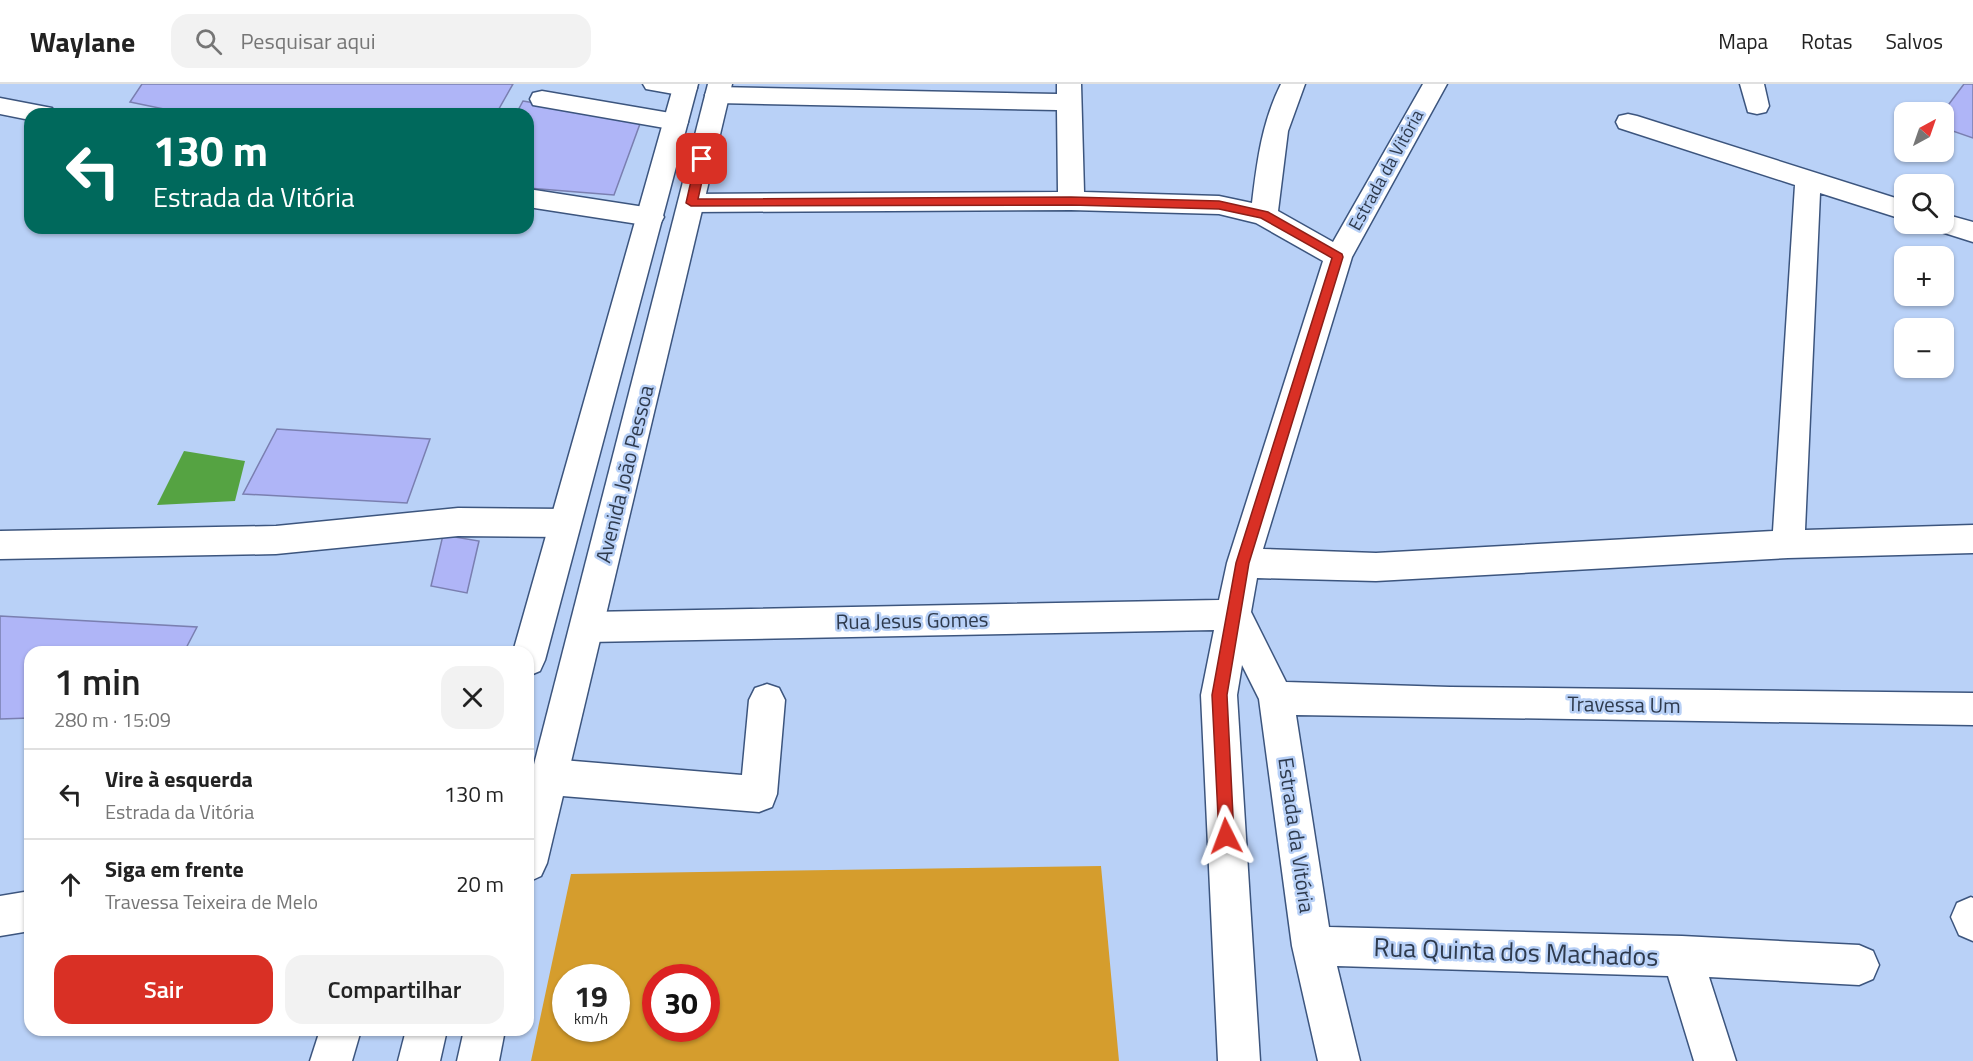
<!DOCTYPE html>
<html lang="pt">
<head>
<meta charset="utf-8">
<style>
	body { margin:0; font-family:"Titillium Web",sans-serif; background:#f2f2f2; color:#222; height:100vh; display:flex; flex-direction:column; font-size:22px; white-space:nowrap }
	* { box-sizing:border-box; margin:0 }
	p { font-size:20px; color:#767676 }
	.icon { flex:none; width:33px; height:33px; fill:none; stroke:currentColor; stroke-width:2; stroke-linecap:round; stroke-linejoin:round }
	.map { position:relative; flex:1; overflow:hidden }
	.details { position:absolute; left:24px; top:562px; width:510px; height:390px; display:flex; flex-direction:column; background:#fff; border-radius:18px; box-shadow:0 2px 4px #0004 }
	.details>* { flex:none }
	.banner { position:absolute; left:24px; top:24px; width:510px; height:126px; border-radius:18px; box-shadow:0 2px 4px #0004; background:#00695c; color:#fff; overflow:hidden }
	.needle { width:39px; rotate:40deg }
	.controls { position:absolute; left:1894px; top:18px; display:grid; gap:12px }
	.controls a { display:grid; place-items:center; width:60px; height:60px; border-radius:12px; background:#fff; box-shadow:0 2px 4px #0004; font-size:30px }
	.speed { position:absolute; left:552px; top:880px; display:flex; gap:12px; font-size:30px; font-weight:700; text-align:center }
	.speed>* { display:grid; place-content:center; width:78px; height:78px; border-radius:50%; background:#fff; box-shadow:0 2px 4px #0004; line-height:1 }
	.speed small { font-size:15px; font-weight:400 }
	.speed .limit { border:9px solid #d22; background:#fff; color:#111 }
	.pin { position:absolute; display:grid; place-items:center; width:51px; height:51px; color:#fff; margin:-26px; border-radius:12px; box-shadow:0 3px 9px #0006 }
	.me { position:absolute; width:66px; margin:-33px; rotate:357deg; stroke-linejoin:round; filter:drop-shadow(0 0 4px #0008) }
	.turn { display:flex; align-items:center; gap:21px; height:126px; padding:0 30px; font-size:27px }
	.turn .icon { width:78px; height:78px; stroke-width:2.5 }
	.turn b { display:block; font-size:42px; line-height:51px }
	.round { display:grid; place-items:center; flex:none; width:63px; height:63px; border-radius:18px; background:#f2f2f2 }
	.headline { display:flex; align-items:center; justify-content:space-between; height:102px; padding:0 30px }
	h1 { font-size:36px; font-weight:600; line-height:45px }
	.button { display:flex; gap:12px; margin-top:auto; padding:12px 30px }
	.button a { flex:1; height:69px; border-radius:18px; background:#d93025; color:#fff; font-size:24px; font-weight:600; line-height:69px; text-align:center }
	.button a+a { background:#f2f2f2; color:#222 }
	ul { padding:0; list-style:none }
	li { display:flex; align-items:center; gap:18px; height:90px; padding:0 30px; border-top:2px solid #e0e0e0 }
	li div { flex:1 }
	li b { display:block; font-size:22px }
	li em { font-style:normal }
	header { display:flex; align-items:center; gap:36px; box-sizing:border-box; height:84px; padding:0 30px; background:#fff; border-bottom:2px solid #e0e0e0 }
	header strong { font-size:28px }
	nav { display:flex; gap:33px; margin-inline-start:auto; font-size:21px }
	.search { width:420px; height:54px; background:#f2f2f2; display:flex; align-items:center; gap:15px; box-sizing:border-box; padding:0 21px; border-radius:18px; color:#767676; font-size:22px }
	.map>svg:first-child { display:block }
	.green { fill:#d59d2d; fill-rule:evenodd }
	.water { fill:#55a342 }
	.building { fill:#afb5f7; stroke:#7a7fb0; stroke-width:1.5 }
	.lines { fill:none; stroke-linecap:round; stroke-linejoin:round }
	.minor-casing { stroke:#3c557e; stroke-width:3 }
	.major-casing { stroke:#3c557e; stroke-width:3 }
	.minor { fill:#fff; fill-rule:evenodd }
	.major { fill:#fff; fill-rule:evenodd }
	.route { fill:#d93025; stroke:#8d1f18; stroke-width:1.5 }
	.labels { text-anchor:middle; stroke-width:5; stroke-linejoin:round; paint-order:stroke }
	.far-street-label { font-size:18px; fill:#2e3a4d; stroke:#b9d1f7 }
	.street-label { font-size:21px; fill:#2e3a4d; stroke:#b9d1f7 }
	.near-street-label { font-size:26px; fill:#2e3a4d; stroke:#b9d1f7 }
</style>
</head>
<body>
<header>
<strong>Waylane</strong>
<div class="search"><svg class="icon" aria-label="search" viewBox="0 0 24 24"><circle cx="10" cy="10" r="6"/><path d="M15 15l6 6"/></svg>Pesquisar aqui</div>
<nav><a>Mapa</a><a>Rotas</a><a>Salvos</a></nav>
</header>
<div class="map">
<svg width="1973" height="977" viewBox="0 0 1973 977">
	<rect width="100%" height="100%" fill="#b9d1f7"/>
	<path class="green" d="M1101,782L1119,977H531L571,790ZM566,894H616V945H566ZM656,894H706V945H656Z"/>
	<polygon class="water" points="184,367 245,377 235,417 157,421"/>
	<g class="building">
		<polygon points="142,0 513,0 496,30 188,30 130,18"/>
		<polygon points="1964,0 1973,0 1973,54 1944,44 1943,28"/>
		<polygon points="523,17 641,37 614,111 528,104 528,30 516,30"/>
		<polygon points="277,345 430,355 407,419 243,410"/>
		<polygon points="443,451 479,457 467,509 431,502"/>
		<polygon points="0,532 197,543 184,568 30,568 30,634 0,635"/>
	</g>
	<g class="lines">
		<g class="minor-casing">
			<g id="minor">
				<polygon points="643,0 695,0 697,4 694,10 685,12 646,5"/>
				<path d="M1057,0H1081L1084,108L1219,112L1252,119C1257,77 1262,38 1281,0H1305L1288,47L1278,127L1333,158L1423,0H1447L1352,173L1263,465L1376,469L1773,447L1795,101L1619,44L1616,38L1619,32L1628,30L1637,32L1905,117V136L1820,109L1805,446L1973,441V469L1788,474L1376,497L1257,494L1251,528L1286,598L1450,603L1973,609V641L1296,631L1329,843L1682,852L1859,861L1873,867L1879,881L1873,895L1859,901L1709,893L1736,977H1694L1668,892L1337,882L1360,977H1318L1292,862L1259,615L1242,581L1237,611L1260,977H1218L1201,611L1214,546L588,558L576,554L571,543L576,532L588,528L1219,516L1227,479L1323,177L1256,139L1219,130L1071,126L691,128L682,125L678,119L682,113L691,110L1058,108L1057,26L717,19L708,17L705,11L708,5L717,3L1057,10Z"/>
				<polygon points="1740,0 1764,0 1769,22 1766,28 1757,30 1748,28"/>
				<polygon points="542,7 676,30 685,32 688,38 685,44 676,46 533,21 530,15 533,9"/>
				<polygon points="0,14 52,24 55,30 30,30 30,36 0,30"/>
				<polygon points="528,105 651,124 660,126 664,133 660,140 651,142 528,123"/>
				<polygon points="1944,130 1973,138 1973,158 1935,146 1931,140 1944,140"/>
				<polygon points="458,424 564,425 575,429 580,439 575,449 564,453 458,452 276,470 0,475 0,447 276,442"/>
				<polygon points="767,600 779,604 785,616 777,710 772,723 759,728 550,711 537,705 532,693 537,681 550,675 742,691 749,616 755,604"/>
				<polygon points="30,807 30,847 0,852 0,812"/>
				<polygon points="1971,813 1973,814 1973,857 1959,851 1951,833 1957,819"/>
			</g>
		</g>
		<g class="major-casing">
			<g id="major">
				<polygon points="674,0 698,0 545,576 540,587 528,592 528,568 513,568"/>
				<polygon points="708,0 732,0 547,779 541,792 528,798 528,704"/>
				<polygon points="320,946 361,946 352,977 310,977"/>
				<polygon points="406,946 447,946 440,977 398,977"/>
				<polygon points="464,946 505,946 499,977 457,977"/>
			</g>
		</g>
		<use href="#minor" class="minor"/>
		<use href="#major" class="major"/>
	</g>
	<polygon class="route" points="702,72 707,75 698,115 1071,113 1219,117 1268,128 1342,170 1343,173 1249,479 1227,611 1234,752 1232,757 1226,759 1221,757 1219,752 1212,611 1236,479 1332,174 1261,134 1219,125 1071,121 691,122 686,119 696,75"/>
	<g class="labels">
		<g class="far-street-label">
			<text transform="translate(1386 86) rotate(-61)" y="6">Estrada da Vitória</text>
		</g>
		<g class="street-label">
			<text transform="translate(625 390) rotate(-76)" y="7">Avenida João Pessoa</text>
			<text transform="translate(912 537) rotate(-1)" y="7">Rua Jesus Gomes</text>
			<text transform="translate(1624 621) rotate(1)" y="7">Travessa Um</text>
			<text transform="translate(1296 751) rotate(82)" y="7">Estrada da Vitória</text>
		</g>
		<g class="near-street-label">
			<text transform="translate(1516 868) rotate(2)" y="9">Rua Quinta dos Machados</text>
		</g>
	</g>
</svg>
<div class="controls">
<a><svg class="needle" viewBox="-14 -14 28 28"><path d="M0-13l5 13h-10z" fill="#e53935"/><path d="M0 13l5-13h-10z" fill="#767676"/></svg></a>
<a><svg class="icon" aria-label="search" viewBox="0 0 24 24"><circle cx="10" cy="10" r="6"/><path d="M15 15l6 6"/></svg></a>
<a>+</a>
<a>−</a>
</div>
<div class="speed"><div>19<small>km/h</small></div><div class="limit">30</div></div>
<div class="pin" style="left:702px;top:75px;background:#d93025"><svg class="icon" aria-label="arrive" viewBox="0 0 24 24"><path d="M6 21V4h12l-3 4 3 4H6"/></svg></div>
<svg class="me" style="left:1226px;top:752px" viewBox="-20 -20 40 40"><path d="M0-17L14 15 0 8-14 15z" fill="#d93025" stroke="#fff" stroke-width="4"/></svg>
<div class="banner">
<div class="turn"><svg class="icon" aria-label="left" viewBox="0 0 24 24"><path d="M17 20v-9H6M10 6l-5 5 5 5"/></svg><div><b>130 m</b>Estrada da Vitória</div></div>
</div>
<section class="details">
<div class="headline"><div><h1>1 min</h1><p>280 m · 15:09</p></div><a class="round"><svg class="icon" aria-label="close" viewBox="0 0 24 24"><path d="M6 6l12 12M18 6L6 18"/></svg></a></div>
<ul>
<li><svg class="icon" aria-label="left" viewBox="0 0 24 24"><path d="M17 20v-9H6M10 6l-5 5 5 5"/></svg><div><b>Vire à esquerda</b><p>Estrada da Vitória</p></div><em>130 m</em></li>
<li><svg class="icon" aria-label="ahead" viewBox="0 0 24 24"><path d="M12 20V5M6 11l6-6 6 6"/></svg><div><b>Siga em frente</b><p>Travessa Teixeira de Melo</p></div><em>20 m</em></li>
</ul>
<div class="button"><a>Sair</a><a>Compartilhar</a></div>
</section>
</div>
</body>
</html>
